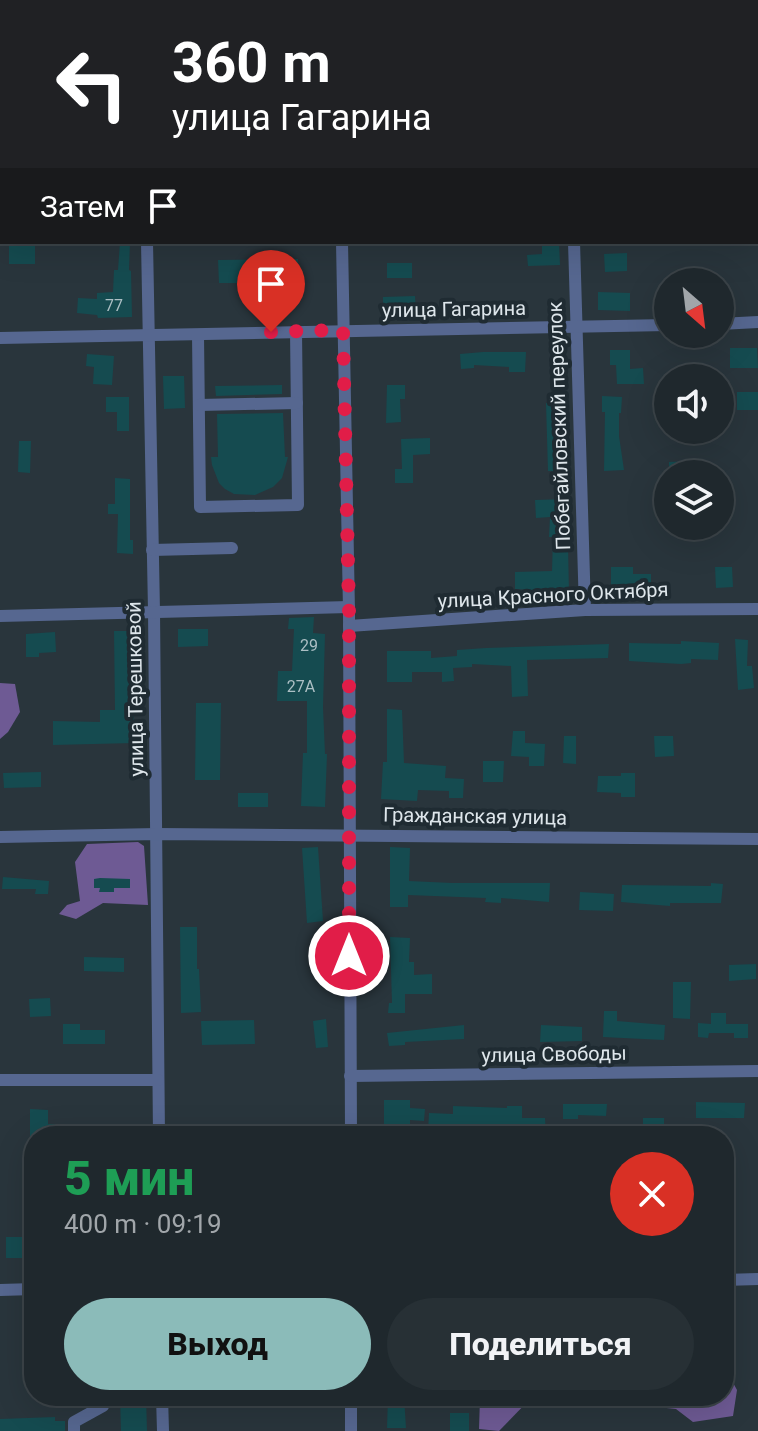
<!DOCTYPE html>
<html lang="ru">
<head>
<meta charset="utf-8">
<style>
	body { margin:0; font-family:Roboto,sans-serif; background:#273035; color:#f1f3f6; height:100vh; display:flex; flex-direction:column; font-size:30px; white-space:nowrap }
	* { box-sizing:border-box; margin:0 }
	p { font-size:26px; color:#a1a6aa }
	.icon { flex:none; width:44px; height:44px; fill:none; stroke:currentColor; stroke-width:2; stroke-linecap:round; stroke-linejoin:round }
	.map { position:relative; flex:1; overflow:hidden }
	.drawer { position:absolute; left:24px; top:1126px; width:710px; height:280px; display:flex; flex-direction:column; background:#1f282d; border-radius:32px; box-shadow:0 8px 32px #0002,0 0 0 2px #3c4449 }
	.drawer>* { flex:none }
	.guide { position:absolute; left:0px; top:0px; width:758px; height:244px; box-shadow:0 8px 32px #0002,0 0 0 2px #3c4449; background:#202124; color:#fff; overflow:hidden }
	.needle { width:52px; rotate:152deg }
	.controls { position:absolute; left:654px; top:268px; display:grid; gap:16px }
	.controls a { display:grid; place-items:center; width:80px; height:80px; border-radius:50%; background:#1f282d; box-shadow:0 8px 32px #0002,0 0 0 2px #3c4449; font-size:40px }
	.pin { position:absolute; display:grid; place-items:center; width:68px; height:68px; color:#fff; margin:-82px -34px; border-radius:50% 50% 50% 0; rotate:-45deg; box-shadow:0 0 8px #0007 }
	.pin .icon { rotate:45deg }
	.me { position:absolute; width:88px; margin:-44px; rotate:0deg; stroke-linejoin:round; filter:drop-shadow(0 0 6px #0008) }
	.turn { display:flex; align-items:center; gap:28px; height:168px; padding:0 40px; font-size:36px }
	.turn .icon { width:104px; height:104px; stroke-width:2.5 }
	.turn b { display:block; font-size:56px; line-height:68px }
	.then { display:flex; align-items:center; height:76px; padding:0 40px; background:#0003; gap:16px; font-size:30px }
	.round { display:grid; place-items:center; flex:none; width:84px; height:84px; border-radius:42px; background:#273035 }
	.head { display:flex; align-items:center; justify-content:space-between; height:136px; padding:0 40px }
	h1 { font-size:48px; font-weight:800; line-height:60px; color:#1e9e55 }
	.action { display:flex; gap:16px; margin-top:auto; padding:16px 40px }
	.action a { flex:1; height:92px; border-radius:48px; background:#8bbbb9; color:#111; font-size:32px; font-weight:800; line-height:92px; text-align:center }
	.action a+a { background:#273035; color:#f1f3f6 }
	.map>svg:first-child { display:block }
	.forest { fill:#6e5a94 }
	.building { fill:#154b50 }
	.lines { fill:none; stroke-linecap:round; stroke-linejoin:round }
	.minor { stroke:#566790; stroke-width:12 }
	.route { stroke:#e11d48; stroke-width:14; stroke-dasharray:0 25.2 }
	.labels { text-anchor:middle; stroke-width:8; stroke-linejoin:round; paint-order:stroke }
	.number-label { font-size:16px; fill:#acbfc4 }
	.street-label { font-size:20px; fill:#dee6eb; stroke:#1f2b32 }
</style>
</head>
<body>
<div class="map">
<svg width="758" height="1431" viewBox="0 0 758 1431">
	<rect width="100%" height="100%" fill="#29353c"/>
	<g class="forest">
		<polygon points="0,683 15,684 20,712 8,732 0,739"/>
		<polygon points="138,842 144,846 148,905 103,903 76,919 59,914 67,905 80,901 75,862 87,844"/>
		<polygon points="724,1366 737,1390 733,1416 693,1422 676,1409 619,1403 587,1396 724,1396"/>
		<polygon points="486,1396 533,1396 499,1431 479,1429 480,1398"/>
	</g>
	<g class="building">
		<rect x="9" y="242" width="26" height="22"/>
		<polygon points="120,242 130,242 129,270 131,271 132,317 98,318 97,315 77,313 78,298 97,299 97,293 113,292 114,270 118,270"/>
		<polygon points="542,242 559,242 560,265 528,266 527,255 542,254"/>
		<polygon points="627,253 627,271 605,272 604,254"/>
		<polygon points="298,259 299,283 219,283 218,260"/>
		<rect x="387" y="263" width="25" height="15"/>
		<polygon points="598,292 630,293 630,311 598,310"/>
		<polygon points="415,296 416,313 383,313 383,297"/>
		<polygon points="730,348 757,348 758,368 730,368"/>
		<polygon points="610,350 630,350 630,369 643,368 644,384 617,384 616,365 610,365"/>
		<polygon points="483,352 526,352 525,372 509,372 509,367 474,365 474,368 461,369 460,354"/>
		<polygon points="87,354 114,356 112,385 93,384 94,367 86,366"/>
		<polygon points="163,376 184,376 185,408 164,409"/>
		<polygon points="282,385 282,394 216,396 215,386"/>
		<polygon points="387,385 405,385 405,399 400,399 401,422 386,423"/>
		<rect x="737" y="392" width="21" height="18"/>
		<polygon points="602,396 622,397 621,413 619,413 619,436 624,470 604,471 605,412 602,412"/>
		<polygon points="106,397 129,397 129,431 117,431 117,412 106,412"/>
		<polygon points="546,403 565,404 565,472 548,471"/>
		<polygon points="283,413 285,457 288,457 282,478 273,487 255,495 234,494 225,489 219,483 212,465 211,457 218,457 217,414"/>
		<polygon points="430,438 430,454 413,455 413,483 395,483 395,469 402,469 401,439"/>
		<polygon points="19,441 31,441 30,473 18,472"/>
		<polygon points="695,461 695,474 669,474 669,462"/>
		<polygon points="115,478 130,479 130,540 133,540 133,554 117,553 118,514 108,514 108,504 115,504"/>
		<polygon points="567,499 569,592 515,589 515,572 552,571 553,537 549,537 550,517 536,518 535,500"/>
		<polygon points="611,567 633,567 633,574 651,574 651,590 611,590"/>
		<polygon points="715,567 732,567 733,587 716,588"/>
		<polygon points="314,617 313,633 325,634 323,707 325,754 327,754 325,807 301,806 303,753 307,753 307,701 277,701 278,671 292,671 294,629 288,629 289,618"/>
		<polygon points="178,629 208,629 208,646 178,647"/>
		<polygon points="114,631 133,631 131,691 134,691 134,743 53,745 53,721 100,722 100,710 115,710"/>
		<polygon points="55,632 56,652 39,653 39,657 26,657 26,634"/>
		<polygon points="735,639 748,640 747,666 752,666 754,688 738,690"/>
		<polygon points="681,641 719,643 718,660 691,659 691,663 681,664 629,661 629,643 681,644"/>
		<polygon points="609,644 608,658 527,660 528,696 512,697 511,666 472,664 472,667 453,668 454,681 442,682 442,672 412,672 412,682 387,682 387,651 431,651 431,658 457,656 457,650 486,648"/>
		<polygon points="196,703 221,703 220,780 195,780"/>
		<polygon points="387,709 402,710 404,763 446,766 445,778 464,779 463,798 449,798 449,791 418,790 417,801 381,799 383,762 387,762"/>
		<polygon points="513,731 525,731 525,743 545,744 544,766 529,766 529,757 511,756"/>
		<polygon points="564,736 576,736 576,764 563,763"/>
		<polygon points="654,736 673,736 674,756 655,757"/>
		<polygon points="483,761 504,761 503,782 483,782"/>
		<polygon points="41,772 41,787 4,788 3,773"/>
		<polygon points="621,773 635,773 635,797 621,797 621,793 597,792 598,776 621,776"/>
		<rect x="238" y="793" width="30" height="14"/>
		<polygon points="318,847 323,921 307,923 302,848"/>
		<polygon points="390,847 410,848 409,881 452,883 550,883 549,902 501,898 501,903 485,902 486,898 408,895 408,907 390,907"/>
		<polygon points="3,877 49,881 48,894 35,894 36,889 2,889"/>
		<polygon points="100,878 130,879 130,888 114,888 114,892 99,892 100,888 94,888 94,879"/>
		<polygon points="711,883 723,884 721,903 670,903 670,906 621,902 622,885 711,886"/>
		<polygon points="580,892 614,894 613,911 579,910"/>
		<polygon points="180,927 197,927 197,969 199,969 201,1012 181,1013"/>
		<polygon points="390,937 410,938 409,962 414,962 414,975 432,974 432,994 405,994 405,1013 388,1013 389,1003 392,1003"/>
		<polygon points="84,957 124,958 124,972 84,971"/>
		<polygon points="756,964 756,979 729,981 729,965"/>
		<polygon points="673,982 691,982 690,1019 673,1018"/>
		<polygon points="50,998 51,1016 30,1017 29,999"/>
		<polygon points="604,1011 617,1011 617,1021 665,1025 664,1040 603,1037"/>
		<polygon points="711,1013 726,1013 726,1024 748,1024 748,1038 734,1038 734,1033 709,1033 708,1038 698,1037 698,1023 711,1024"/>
		<polygon points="326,1019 328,1047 316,1048 313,1021"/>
		<polygon points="254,1020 255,1044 202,1045 201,1021"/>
		<polygon points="63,1024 80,1024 80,1030 105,1030 105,1044 63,1044"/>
		<polygon points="464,1025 464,1039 405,1042 405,1045 389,1046 387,1033"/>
		<polygon points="541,1025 582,1027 582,1041 540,1042"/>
		<polygon points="384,1100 410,1100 410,1108 425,1109 424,1121 410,1120 410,1136 384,1136"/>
		<polygon points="696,1102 745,1103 744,1118 696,1118"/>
		<polygon points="563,1104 607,1104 606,1116 578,1115 578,1119 563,1119"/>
		<polygon points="453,1106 507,1108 507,1106 522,1106 522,1118 545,1118 546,1135 531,1135 531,1127 494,1126 439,1127 439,1133 428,1132 429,1113 453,1114"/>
		<polygon points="30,1109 48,1110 48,1124 70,1124 69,1136 30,1136"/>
		<rect x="643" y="1118" width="21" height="18"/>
		<polygon points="6,1237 22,1237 22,1245 34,1245 34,1258 6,1258"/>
		<polygon points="120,1396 146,1396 147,1431 121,1431"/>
		<polygon points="388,1396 404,1396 406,1428 387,1428"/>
		<rect x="450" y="1413" width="19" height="18"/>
		<polygon points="55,1417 55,1421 65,1421 65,1431 0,1431 0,1419"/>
	</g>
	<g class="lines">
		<g class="minor">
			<polyline points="145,0 145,2"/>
			<polyline points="337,0 337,2"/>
			<polyline points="571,0 571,2"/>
			<polyline points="756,5 758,5"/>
			<polyline points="0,36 2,36"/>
			<polyline points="147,242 154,611 159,1136"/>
			<polyline points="342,242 349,611 351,1136"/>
			<polyline points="574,242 585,610"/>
			<polyline points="720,324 758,322"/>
			<polyline points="198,335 200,507 298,505 296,331"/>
			<polyline points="0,338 668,325"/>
			<polyline points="199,405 297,403"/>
			<polyline points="152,550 232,548"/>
			<polyline points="0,616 349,607"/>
			<polyline points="349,626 585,610 758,609"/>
			<polyline points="0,837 157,834 758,839"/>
			<polyline points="350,1076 758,1071"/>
			<polyline points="0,1080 158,1080"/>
			<polyline points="724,1280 758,1279"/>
			<polyline points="0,1290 34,1289"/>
			<polyline points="162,1396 163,1431"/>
			<polyline points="74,1431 74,1422 103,1406 103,1396"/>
			<polyline points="351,1431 351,1396"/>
		</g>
	</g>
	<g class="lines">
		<polyline class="route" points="271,332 343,330 349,611 349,956"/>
	</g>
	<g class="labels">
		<g class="number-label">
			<text x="114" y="311">77</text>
			<text x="309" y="651">29</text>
			<text x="301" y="692">27А</text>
		</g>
		<g class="street-label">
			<text transform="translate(454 309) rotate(-1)" y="7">улица Гагарина</text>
			<text transform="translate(559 426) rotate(-92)" y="7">Побегайловский переулок</text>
			<text transform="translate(553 595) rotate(-3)" y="7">улица Красного Октября</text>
			<text transform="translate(135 689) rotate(-91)" y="7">улица Терешковой</text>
			<text transform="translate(475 816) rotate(1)" y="7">Гражданская улица</text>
			<text transform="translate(554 1054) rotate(-1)" y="7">улица Свободы</text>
		</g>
	</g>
</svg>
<div class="controls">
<a><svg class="needle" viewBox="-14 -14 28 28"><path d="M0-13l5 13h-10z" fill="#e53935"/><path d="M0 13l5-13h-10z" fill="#a1a6aa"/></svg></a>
<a><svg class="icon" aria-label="sound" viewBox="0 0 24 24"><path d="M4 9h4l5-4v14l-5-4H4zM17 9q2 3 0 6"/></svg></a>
<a><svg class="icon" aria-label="layers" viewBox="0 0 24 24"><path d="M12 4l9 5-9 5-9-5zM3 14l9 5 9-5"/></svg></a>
</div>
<div class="pin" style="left:271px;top:332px;background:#d93025"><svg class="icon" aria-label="arrive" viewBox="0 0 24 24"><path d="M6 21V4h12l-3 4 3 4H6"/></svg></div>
<svg class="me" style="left:349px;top:956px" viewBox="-20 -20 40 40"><circle r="17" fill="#e11d48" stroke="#fff" stroke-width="3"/><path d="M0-11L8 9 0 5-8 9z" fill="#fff"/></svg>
<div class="guide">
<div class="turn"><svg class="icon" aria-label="left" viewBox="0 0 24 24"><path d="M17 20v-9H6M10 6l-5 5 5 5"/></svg><div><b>360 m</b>улица Гагарина</div></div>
<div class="then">Затем<svg class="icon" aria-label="arrive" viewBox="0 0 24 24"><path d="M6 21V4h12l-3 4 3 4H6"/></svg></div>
</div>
<section class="drawer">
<div class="head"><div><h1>5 мин</h1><p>400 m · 09:19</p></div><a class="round" style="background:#d93025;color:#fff"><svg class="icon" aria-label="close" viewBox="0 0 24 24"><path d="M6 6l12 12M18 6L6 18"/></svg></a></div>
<div class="action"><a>Выход</a><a>Поделиться</a></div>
</section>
</div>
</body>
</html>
